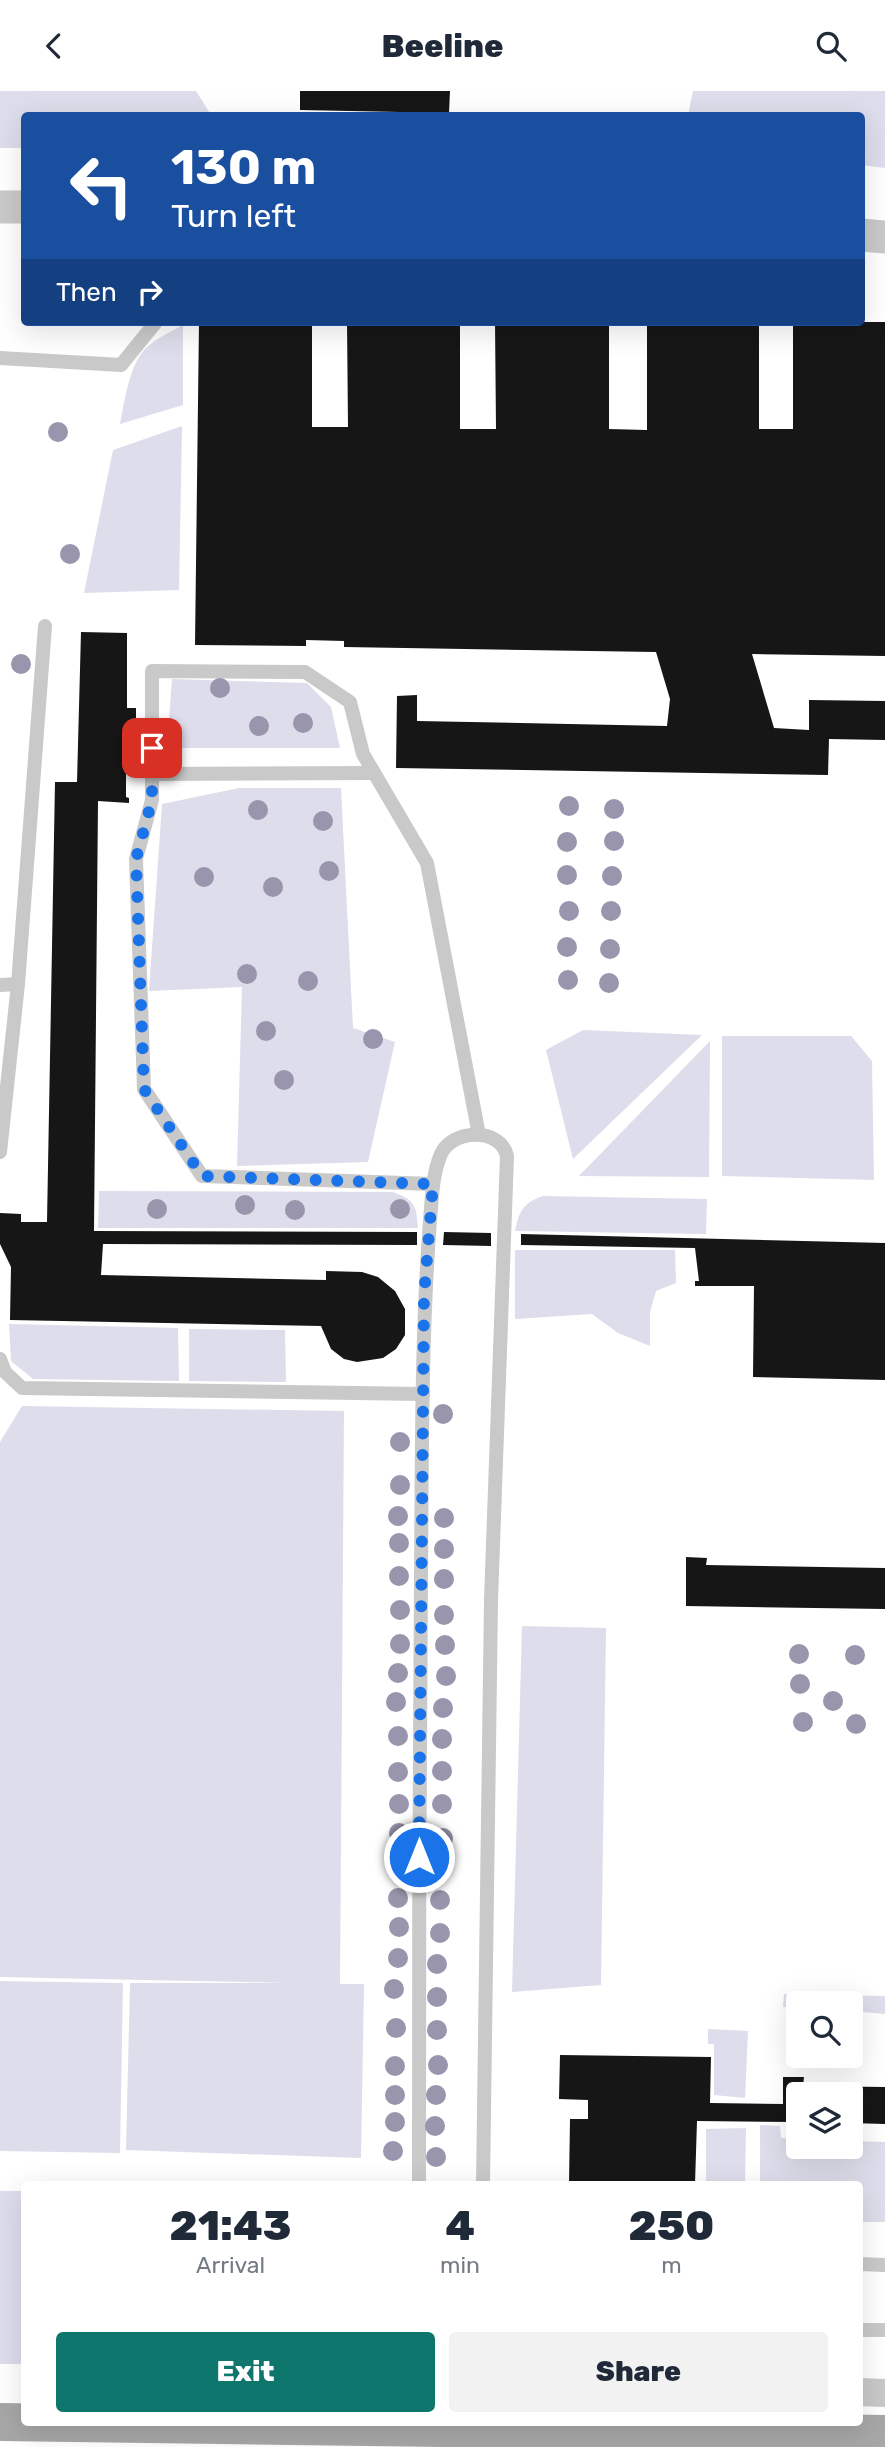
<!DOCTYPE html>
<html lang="en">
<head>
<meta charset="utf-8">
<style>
	body { margin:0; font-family:Rubik,sans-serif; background:#f2f2f3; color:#1f2937; height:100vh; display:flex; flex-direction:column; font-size:26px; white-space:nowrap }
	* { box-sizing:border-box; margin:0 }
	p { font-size:23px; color:#747a83 }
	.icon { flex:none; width:38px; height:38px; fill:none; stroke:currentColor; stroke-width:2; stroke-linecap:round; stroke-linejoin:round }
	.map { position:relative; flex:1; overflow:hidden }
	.panel { position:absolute; left:21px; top:2090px; width:842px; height:245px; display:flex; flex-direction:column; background:#fff; border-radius:7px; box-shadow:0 7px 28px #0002 }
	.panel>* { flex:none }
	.top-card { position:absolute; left:21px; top:21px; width:844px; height:214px; border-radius:7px; box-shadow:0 7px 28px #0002; background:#1a4fa0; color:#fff; overflow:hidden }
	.buttons { position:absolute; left:786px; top:1900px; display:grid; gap:14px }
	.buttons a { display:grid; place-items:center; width:77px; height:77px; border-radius:7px; background:#fff; box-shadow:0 7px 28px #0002; font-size:35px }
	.pin { position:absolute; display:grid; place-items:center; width:60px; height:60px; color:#fff; margin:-30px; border-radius:14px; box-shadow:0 4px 10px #0006 }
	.me { position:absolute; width:77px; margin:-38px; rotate:0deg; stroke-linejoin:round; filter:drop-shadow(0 0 5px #0008) }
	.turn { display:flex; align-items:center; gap:24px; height:147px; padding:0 35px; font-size:32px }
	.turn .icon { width:91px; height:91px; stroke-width:2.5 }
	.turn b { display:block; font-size:49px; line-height:60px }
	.then { display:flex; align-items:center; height:66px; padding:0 35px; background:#0003; gap:14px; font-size:26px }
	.eta { display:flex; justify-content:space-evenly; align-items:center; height:119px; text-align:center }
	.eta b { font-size:42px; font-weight:800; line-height:49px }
	.cta { display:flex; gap:14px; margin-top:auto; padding:14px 35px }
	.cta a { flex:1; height:80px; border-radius:7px; background:#0f766e; color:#fff; font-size:28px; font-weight:800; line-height:80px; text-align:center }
	.cta a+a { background:#f2f2f3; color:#1f2937 }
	header { display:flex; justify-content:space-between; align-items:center; height:91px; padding:0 35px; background:#fff; font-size:32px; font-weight:800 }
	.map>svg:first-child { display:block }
	.green { fill:#deddeb }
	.building { fill:#161616 }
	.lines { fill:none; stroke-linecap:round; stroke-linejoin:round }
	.service { stroke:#c9c9c9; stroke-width:14 }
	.minor { stroke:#c9c9c9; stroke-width:28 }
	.tertiary { stroke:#c9c9c9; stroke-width:33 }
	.primary { stroke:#a7a7a7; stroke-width:38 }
	.tree { fill:#9895ac }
	.route { stroke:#1a73e8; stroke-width:12; stroke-dasharray:0 21.6 }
</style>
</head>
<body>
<header><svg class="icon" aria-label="back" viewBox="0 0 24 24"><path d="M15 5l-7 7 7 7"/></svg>Beeline<svg class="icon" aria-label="search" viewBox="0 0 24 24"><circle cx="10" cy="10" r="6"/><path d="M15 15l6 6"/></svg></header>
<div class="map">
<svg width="885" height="2356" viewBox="0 0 885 2356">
	<rect width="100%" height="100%" fill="#fff"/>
	<g class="green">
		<polygon points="0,0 196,0 211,24 24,24 24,57 0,57"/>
		<polygon points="693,0 885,0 885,77 861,74 861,24 688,24"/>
		<path d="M183,234V314L120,333C124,312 129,280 141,263C151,249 169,242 183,234Z"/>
		<polygon points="182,335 179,499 84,502 113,359"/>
		<polygon points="172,588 307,592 331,616 340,657 167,657"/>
		<polygon points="239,697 341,697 353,937 395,951 368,1071 237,1075 242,896 149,900 162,713"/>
		<polygon points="583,939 702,944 573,1068 546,959"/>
		<polygon points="722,945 851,945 872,970 874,1089 722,1085"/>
		<polygon points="710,950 709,1086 579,1085"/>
		<path d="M99,1100L393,1101C415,1109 416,1114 418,1137H98Z"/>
		<path d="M543,1105L707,1108L706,1143L515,1140C519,1120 523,1112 543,1105Z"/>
		<polygon points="515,1159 675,1159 676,1192 656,1200 650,1221 650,1255 618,1242 592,1223 515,1228"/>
		<polygon points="9,1233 178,1237 179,1290 33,1288 11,1270"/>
		<polygon points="189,1238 285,1239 286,1291 189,1290"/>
		<polygon points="22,1315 344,1320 340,1893 364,1893 361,2067 126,2059 130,1892 287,1892 0,1886 0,1351"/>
		<polygon points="522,1535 606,1537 601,1894 512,1901"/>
		<polygon points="0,1890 123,1892 120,2062 0,2060"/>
		<polygon points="784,1903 885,1905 885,1923 851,1920 850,1913 798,1913 798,1917 783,1916"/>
		<polygon points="708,1938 748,1940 745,2007 714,2004 714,1953 708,1953"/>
		<polygon points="760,2034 780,2035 781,2047 798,2048 798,2056 850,2056 851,2050 885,2051 885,2131 859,2131 859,2093 760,2093"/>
		<polygon points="746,2037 745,2093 706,2093 706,2038"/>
		<rect x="0" y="2100" width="24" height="173"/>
	</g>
	<g class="building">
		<polygon points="300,0 450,0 449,22 300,19"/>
		<polygon points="199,231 312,231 312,336 348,336 347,231 460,231 460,338 496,338 495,231 609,231 609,338 647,339 647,232 759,232 759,338 793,338 793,231 885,231 885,565 752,563 774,637 809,639 809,609 885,610 885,649 829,648 828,684 396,677 397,605 417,604 417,630 667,635 670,608 656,561 344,556 344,550 306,549 306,555 195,554"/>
		<polygon points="81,541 127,542 127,617 136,617 136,657 126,656 126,706 129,707 129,712 98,710 94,1140 417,1141 417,1154 103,1153 101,1184 326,1189 326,1180 362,1181 378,1186 395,1200 405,1218 405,1244 396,1258 383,1267 357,1271 344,1268 331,1258 321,1235 10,1229 11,1176 0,1153 0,1122 21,1123 21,1131 47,1131 55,691 77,691"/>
		<polygon points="444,1141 491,1142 491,1155 443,1154"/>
		<polygon points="521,1143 885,1152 885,1289 753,1286 754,1195 695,1195 695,1190 699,1190 695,1157 521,1154"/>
		<polygon points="686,1466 707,1467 706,1474 885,1477 885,1518 686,1515"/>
		<polygon points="560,1964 711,1966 710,2012 783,2013 783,1986 804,1986 803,1995 885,1996 885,2033 850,2032 850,2004 798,2004 798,2031 697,2030 695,2093 569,2093 570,2028 588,2028 588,2009 559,2008"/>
	</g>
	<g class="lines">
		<g class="service">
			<polyline points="0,267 121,274 156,231"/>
			<polyline points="152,683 374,682"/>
			<polyline points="0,894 18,893"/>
			<polyline points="0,1061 18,893 45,535"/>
			<polyline points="433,1093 202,1085 144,998 136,768 152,709 152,580 305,581 350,611 363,663 427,772 479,1044"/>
			<polyline points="0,1268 5,1281 22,1297 423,1303"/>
			<path d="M419,2093C419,1891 419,1690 421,1488C422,1368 421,1249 430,1129C432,1108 432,1084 441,1063C451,1039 500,1035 507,1065L491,1509L483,2093"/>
			<polyline points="859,2173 885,2174"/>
			<polyline points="859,2239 885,2239"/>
		</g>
		<polyline class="minor" points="859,2301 885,2302"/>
		<g class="tertiary">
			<polyline points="0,116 24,116"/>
			<polyline points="861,144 885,146"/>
		</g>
		<polyline class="primary" points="0,2331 885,2343"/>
	</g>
	<g class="tree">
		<circle cx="58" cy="341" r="10"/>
		<circle cx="70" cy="463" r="10"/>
		<circle cx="21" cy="573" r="10"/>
		<circle cx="220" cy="597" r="10"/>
		<circle cx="303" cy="632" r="10"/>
		<circle cx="259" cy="635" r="10"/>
		<circle cx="569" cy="715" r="10"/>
		<circle cx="614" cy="718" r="10"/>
		<circle cx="258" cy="719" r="10"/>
		<circle cx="323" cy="730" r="10"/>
		<circle cx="614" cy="750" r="10"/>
		<circle cx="567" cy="751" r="10"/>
		<circle cx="329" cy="780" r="10"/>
		<circle cx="567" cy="784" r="10"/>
		<circle cx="612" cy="785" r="10"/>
		<circle cx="204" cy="786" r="10"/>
		<circle cx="273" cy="796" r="10"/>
		<circle cx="569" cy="820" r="10"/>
		<circle cx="611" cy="820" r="10"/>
		<circle cx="567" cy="856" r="10"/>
		<circle cx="610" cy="858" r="10"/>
		<circle cx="247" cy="883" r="10"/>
		<circle cx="568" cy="889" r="10"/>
		<circle cx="308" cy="890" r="10"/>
		<circle cx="609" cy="892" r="10"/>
		<circle cx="266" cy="940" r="10"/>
		<circle cx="373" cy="948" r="10"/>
		<circle cx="284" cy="989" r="10"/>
		<circle cx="245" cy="1114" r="10"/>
		<circle cx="157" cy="1118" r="10"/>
		<circle cx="400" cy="1118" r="10"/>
		<circle cx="295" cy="1119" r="10"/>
		<circle cx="443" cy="1323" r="10"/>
		<circle cx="400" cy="1351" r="10"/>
		<circle cx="400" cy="1394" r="10"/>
		<circle cx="398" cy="1425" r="10"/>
		<circle cx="444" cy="1427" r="10"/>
		<circle cx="399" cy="1452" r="10"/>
		<circle cx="444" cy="1458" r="10"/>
		<circle cx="399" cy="1485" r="10"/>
		<circle cx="444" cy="1488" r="10"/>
		<circle cx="400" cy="1519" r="10"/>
		<circle cx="444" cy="1524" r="10"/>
		<circle cx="400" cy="1553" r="10"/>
		<circle cx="445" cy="1554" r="10"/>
		<circle cx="799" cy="1563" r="10"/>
		<circle cx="855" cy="1564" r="10"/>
		<circle cx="398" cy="1582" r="10"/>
		<circle cx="446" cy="1585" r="10"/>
		<circle cx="800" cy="1593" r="10"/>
		<circle cx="833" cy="1610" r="10"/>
		<circle cx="396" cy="1611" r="10"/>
		<circle cx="443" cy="1617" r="10"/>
		<circle cx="803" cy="1631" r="10"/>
		<circle cx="856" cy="1633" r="10"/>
		<circle cx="398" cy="1645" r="10"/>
		<circle cx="442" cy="1648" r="10"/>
		<circle cx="442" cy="1680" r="10"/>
		<circle cx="398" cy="1681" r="10"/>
		<circle cx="399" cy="1713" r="10"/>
		<circle cx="442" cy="1713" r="10"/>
		<circle cx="399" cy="1742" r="10"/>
		<circle cx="443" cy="1747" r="10"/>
		<circle cx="396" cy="1774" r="10"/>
		<circle cx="442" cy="1776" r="10"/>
		<circle cx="398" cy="1807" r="10"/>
		<circle cx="440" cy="1809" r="10"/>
		<circle cx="399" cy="1836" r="10"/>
		<circle cx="440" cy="1842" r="10"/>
		<circle cx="398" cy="1867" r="10"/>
		<circle cx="437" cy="1873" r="10"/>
		<circle cx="394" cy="1898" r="10"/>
		<circle cx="437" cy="1906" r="10"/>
		<circle cx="396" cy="1937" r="10"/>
		<circle cx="437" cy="1939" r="10"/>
		<circle cx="438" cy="1974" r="10"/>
		<circle cx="395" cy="1975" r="10"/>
		<circle cx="395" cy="2004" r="10"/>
		<circle cx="436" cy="2004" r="10"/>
		<circle cx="395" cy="2031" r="10"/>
		<circle cx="435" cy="2035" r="10"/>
		<circle cx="393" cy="2060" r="10"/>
		<circle cx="436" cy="2066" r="10"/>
	</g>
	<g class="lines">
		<polyline class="route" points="152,657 152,709 136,768 144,998 202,1085 433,1093 424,1205 419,1766"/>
	</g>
</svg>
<div class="buttons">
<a><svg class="icon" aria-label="search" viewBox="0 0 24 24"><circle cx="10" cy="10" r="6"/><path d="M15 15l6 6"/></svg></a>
<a><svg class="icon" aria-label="layers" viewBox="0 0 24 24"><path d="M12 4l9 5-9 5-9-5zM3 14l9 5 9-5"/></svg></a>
</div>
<div class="pin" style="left:152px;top:657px;background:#d93025"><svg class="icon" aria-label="arrive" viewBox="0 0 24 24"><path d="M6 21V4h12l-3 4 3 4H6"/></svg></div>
<svg class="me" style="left:419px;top:1766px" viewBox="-20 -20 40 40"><circle r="17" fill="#1a73e8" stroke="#fff" stroke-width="3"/><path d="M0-11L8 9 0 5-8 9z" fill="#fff"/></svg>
<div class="top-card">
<div class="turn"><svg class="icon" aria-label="left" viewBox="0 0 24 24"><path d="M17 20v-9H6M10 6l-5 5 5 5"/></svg><div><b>130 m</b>Turn left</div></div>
<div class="then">Then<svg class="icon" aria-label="right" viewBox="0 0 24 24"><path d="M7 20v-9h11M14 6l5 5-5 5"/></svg></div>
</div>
<section class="panel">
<div class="eta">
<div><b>21:43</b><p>Arrival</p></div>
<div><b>4</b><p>min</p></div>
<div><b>250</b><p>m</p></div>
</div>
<div class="cta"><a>Exit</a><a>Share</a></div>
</section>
</div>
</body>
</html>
